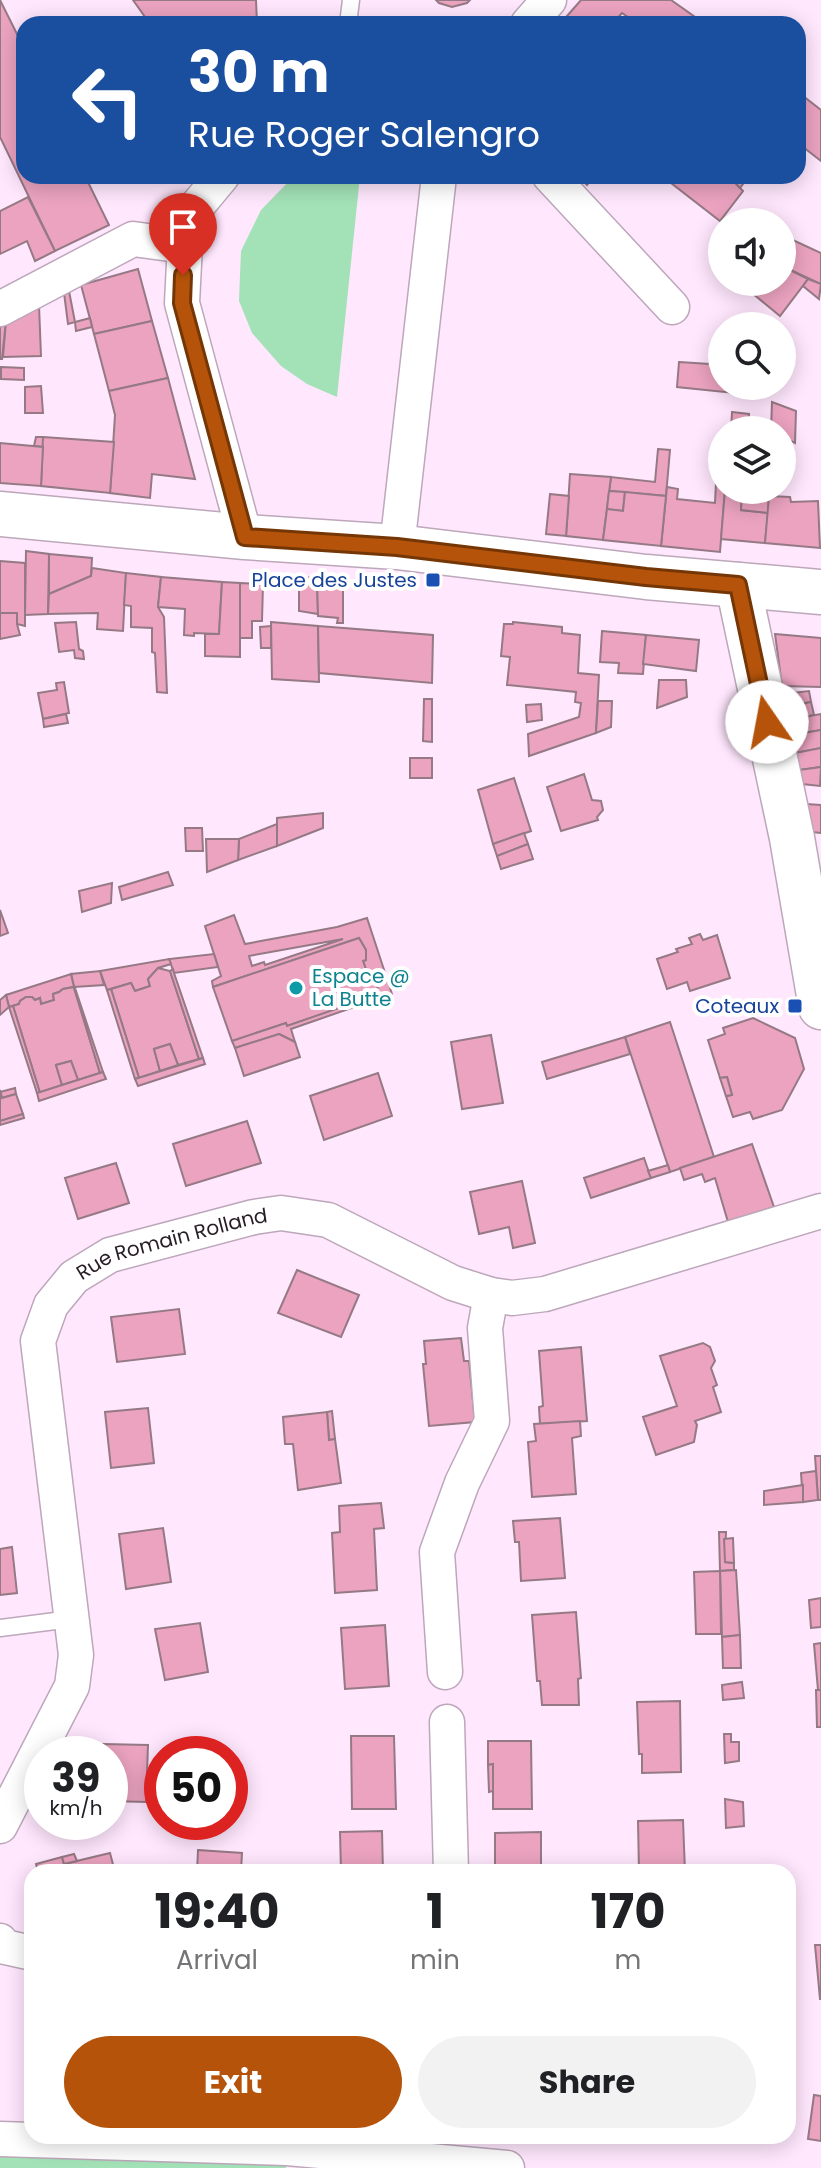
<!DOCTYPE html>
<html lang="en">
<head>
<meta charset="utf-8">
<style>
	body { margin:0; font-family:Poppins,sans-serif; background:#f2f2f2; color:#202124; height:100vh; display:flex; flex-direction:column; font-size:30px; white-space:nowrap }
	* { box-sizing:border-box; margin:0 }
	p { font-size:26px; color:#757577 }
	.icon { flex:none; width:44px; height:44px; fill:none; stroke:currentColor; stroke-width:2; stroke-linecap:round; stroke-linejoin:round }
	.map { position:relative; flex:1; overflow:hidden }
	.drawer { position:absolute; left:24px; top:1864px; width:772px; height:280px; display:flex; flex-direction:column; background:#fff; border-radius:24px; box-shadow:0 4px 20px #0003 }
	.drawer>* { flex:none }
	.top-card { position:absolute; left:16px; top:16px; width:790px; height:168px; border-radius:24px; box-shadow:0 4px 20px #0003; background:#1a4fa0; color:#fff; overflow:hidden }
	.buttons { position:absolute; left:708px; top:208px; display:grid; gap:16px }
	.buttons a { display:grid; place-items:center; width:88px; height:88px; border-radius:50%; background:#fff; box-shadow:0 4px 20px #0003; font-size:40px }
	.speed { position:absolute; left:24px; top:1736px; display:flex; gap:16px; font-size:40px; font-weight:700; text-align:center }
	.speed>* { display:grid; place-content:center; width:104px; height:104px; border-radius:50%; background:#fff; box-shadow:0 4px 20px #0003; line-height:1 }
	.speed small { font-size:20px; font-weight:400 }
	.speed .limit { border:12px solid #d22; background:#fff; color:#111 }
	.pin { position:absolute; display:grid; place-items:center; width:68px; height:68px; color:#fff; margin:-82px -34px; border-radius:50% 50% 50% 0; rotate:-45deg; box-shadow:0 0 8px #0007 }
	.pin .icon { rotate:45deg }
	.me { position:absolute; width:88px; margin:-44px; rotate:348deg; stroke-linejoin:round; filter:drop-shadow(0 0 6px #0008) }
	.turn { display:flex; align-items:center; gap:28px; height:168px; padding:0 40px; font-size:36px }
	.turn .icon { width:104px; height:104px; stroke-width:2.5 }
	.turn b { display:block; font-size:56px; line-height:68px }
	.eta { display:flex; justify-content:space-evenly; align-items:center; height:136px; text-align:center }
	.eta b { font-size:48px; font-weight:700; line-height:56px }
	.cta { display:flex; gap:16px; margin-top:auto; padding:16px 40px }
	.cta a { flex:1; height:92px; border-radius:48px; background:#b45309; color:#fff; font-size:32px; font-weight:700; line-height:92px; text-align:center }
	.cta a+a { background:#f2f2f2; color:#202124 }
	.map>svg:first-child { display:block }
	.green { fill:#a3e1b6 }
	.building { fill:#eba3c0; stroke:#957984; stroke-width:2; fill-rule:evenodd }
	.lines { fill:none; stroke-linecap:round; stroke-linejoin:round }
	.lane-casing { stroke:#bda7bb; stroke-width:19 }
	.street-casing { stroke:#bda7bb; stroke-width:37 }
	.secondary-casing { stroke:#bda7bb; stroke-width:47 }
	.lane { stroke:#fff; stroke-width:16 }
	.street { stroke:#fff; stroke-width:34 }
	.secondary { stroke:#fff; stroke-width:44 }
	.route-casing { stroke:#753606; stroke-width:20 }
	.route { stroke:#b45309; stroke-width:14 }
	.transit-dot { fill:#1a4fb4; stroke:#fff; stroke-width:3 }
	.culture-dot { fill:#0f9aa8; stroke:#fff; stroke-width:3 }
	.labels { text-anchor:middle; stroke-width:8; stroke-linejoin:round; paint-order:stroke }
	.transit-label { font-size:20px; fill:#164399; stroke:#fff; text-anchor:end }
	.culture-label { font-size:20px; fill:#0d838f; stroke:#fff; text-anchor:start }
	.street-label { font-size:20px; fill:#261d25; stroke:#fff }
</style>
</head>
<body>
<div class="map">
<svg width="821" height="2168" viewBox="0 0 821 2168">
	<rect width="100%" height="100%" fill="#ffe7fd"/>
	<g class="green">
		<polygon points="294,176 360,176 337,397 307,384 281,366 252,333 239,301 241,251 261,210"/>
		<polygon points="0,2139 287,2148 286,2168 0,2168"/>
	</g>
	<g class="building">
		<polygon points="0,0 24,48 24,176 85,176 109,225 55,251 0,137"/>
		<polygon points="133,0 256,0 257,24 150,24"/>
		<polygon points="436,0 470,0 467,3 452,7 439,3"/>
		<polygon points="581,0 671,0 705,24 638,24 622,13 612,24 560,24"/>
		<polygon points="798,92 821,110 821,161 798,143"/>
		<polygon points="578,176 594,176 587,185"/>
		<polygon points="662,176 729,176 743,191 720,221"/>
		<polygon points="729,176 749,176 740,188"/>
		<polygon points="28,197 55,251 35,261 27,241 0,254 0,211"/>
		<polygon points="782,235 821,253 821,284 782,266"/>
		<polygon points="782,266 808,279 780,316 741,284 742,282 782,282"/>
		<polygon points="138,269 152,321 94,334 81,285"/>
		<polygon points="808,279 821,284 819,299 803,286"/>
		<polygon points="69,291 75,322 68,324 64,293"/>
		<polygon points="39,305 41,356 3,357 6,320"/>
		<polygon points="90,318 92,327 76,331 75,322"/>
		<polygon points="6,320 2,359 0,359 0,323"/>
		<polygon points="152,321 168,378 109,391 94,334"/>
		<polygon points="679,362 710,364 722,369 722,386 734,386 734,393 677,387"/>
		<polygon points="1,367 24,368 24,380 1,379"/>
		<polygon points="168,378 195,479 152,474 150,498 110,493 115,415 109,391"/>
		<polygon points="41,386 43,413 25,413 25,387"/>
		<polygon points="772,402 796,411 795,443 782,437 782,430 771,430"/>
		<polygon points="732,412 749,414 748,430 731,430"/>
		<polygon points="36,437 43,437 43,447 34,446"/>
		<polygon points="43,437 114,442 110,493 41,486"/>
		<polygon points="0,443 43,447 41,486 0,483"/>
		<polygon points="658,449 670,450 666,496 609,491 611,477 655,482"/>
		<polygon points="719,473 722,473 722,490 725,490 720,552 661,546 667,487 678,489 677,499 715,503 716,482 718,482"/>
		<polygon points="570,474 611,477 603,540 566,536"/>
		<polygon points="725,490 743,490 741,510 768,513 765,543 721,539"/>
		<polygon points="609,491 625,492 623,511 607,509"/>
		<polygon points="625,492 666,496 661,546 603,540 607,509 623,511"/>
		<polygon points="550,494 569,496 566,536 546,534"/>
		<polygon points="742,494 769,496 768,513 741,510"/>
		<polygon points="769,496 790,497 791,502 818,501 820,548 765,543"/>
		<polygon points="26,551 49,554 48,614 25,615"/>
		<polygon points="49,554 92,558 91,576 49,594"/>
		<polygon points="0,561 25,563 25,626 17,624 17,613 0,613"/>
		<polygon points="92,568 126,573 123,631 97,629 98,613 48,614 49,594 91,576"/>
		<polygon points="126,573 161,577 158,607 164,617 167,693 157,692 155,653 152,652 152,628 131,627 131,606 124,605"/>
		<polygon points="161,577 222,582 219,634 194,633 194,636 184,635 185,609 158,607"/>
		<polygon points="299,577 317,578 318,614 299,611"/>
		<polygon points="317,578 343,581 343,623 337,623 338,618 318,616"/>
		<polygon points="222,582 240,583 240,657 205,656 205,634 219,634"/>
		<polygon points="240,583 263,584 262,621 252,621 252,638 240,638"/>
		<polygon points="0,613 17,613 17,624 20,635 0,639"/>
		<polygon points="76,622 79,649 83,651 84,659 75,658 74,650 59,652 55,623"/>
		<polygon points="271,622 318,626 319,682 272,679"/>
		<polygon points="513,622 562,627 562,633 580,635 578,673 599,675 596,733 529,756 528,734 579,717 581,703 575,702 576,692 507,685 510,657 501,656 504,624 513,624"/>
		<polygon points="271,626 271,648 261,648 260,627"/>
		<polygon points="318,626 433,635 432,683 319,673"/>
		<polygon points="602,631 646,635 643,674 618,673 619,663 600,662"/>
		<polygon points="775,634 821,638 821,687 782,686"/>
		<polygon points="646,635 699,640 696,671 643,664"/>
		<polygon points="659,680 686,680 687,697 657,708"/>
		<polygon points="64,682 69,713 43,719 38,693 57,690 56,683"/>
		<polygon points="809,691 811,702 786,707 783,694"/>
		<polygon points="424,699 432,699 432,742 423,741"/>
		<polygon points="598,701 612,701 611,727 596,733"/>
		<polygon points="811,702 814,715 788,720 786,707"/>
		<polygon points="541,704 542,720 527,722 526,705"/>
		<polygon points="66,714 68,723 44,727 43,719"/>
		<polygon points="821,714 821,730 792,735 788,720"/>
		<polygon points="821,730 821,748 795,753 792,735"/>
		<polygon points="821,748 821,767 799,770 795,753"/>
		<rect x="410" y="758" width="22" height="20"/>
		<polygon points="821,767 820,786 802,784 799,770"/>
		<polygon points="584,774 592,800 601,801 603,810 597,817 598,820 561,831 547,787"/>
		<polygon points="514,778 531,831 493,844 478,790"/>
		<polygon points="806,804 821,805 821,833 812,832"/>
		<polygon points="323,813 323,828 277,846 277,818"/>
		<polygon points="277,824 277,846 238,860 239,839"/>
		<polygon points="185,828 202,828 203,851 186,851"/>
		<polygon points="524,833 528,844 497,856 493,844"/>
		<polygon points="206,839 239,839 238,860 207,872"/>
		<polygon points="528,844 533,859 501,869 497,856"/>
		<polygon points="168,872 173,885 122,900 119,887"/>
		<polygon points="112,883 111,903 82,912 79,891"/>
		<polygon points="0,910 8,933 0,936"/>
		<path d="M234,915L245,944L337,927L367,918L392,994L380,998L379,994L378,995L377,983L368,975L363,961L366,960V950L359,938L213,987L212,981L221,976L205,926ZM343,939L265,965L264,962L252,966L249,956Z"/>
		<polygon points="700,934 703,940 717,935 730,978 690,991 687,982 667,989 657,959 678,952 676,949 692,944 689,938"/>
		<polygon points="359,938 366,950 366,960 363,961 368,975 377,983 378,995 287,1026 286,1023 232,1041 213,987"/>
		<polygon points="214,954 218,967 174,973 169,959"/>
		<polygon points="169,959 171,964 158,968 148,979 150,986 135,991 131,983 107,990 100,971"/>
		<polygon points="158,968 170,971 199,1059 178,1065 170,1044 154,1049 160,1071 139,1078 111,989 131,983 135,991 150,986 148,979"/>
		<polygon points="173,969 174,973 203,1058 199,1059 170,971"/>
		<polygon points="100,971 104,985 74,987 71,974"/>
		<polygon points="71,974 74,987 63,989 59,992 53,994 54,1000 41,1004 40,998 35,1000 32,997 26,997 20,1001 19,1004 9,1007 6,995"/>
		<polygon points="74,987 100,1073 78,1080 71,1061 56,1065 62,1085 40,1093 13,1006 19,1004 20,1001 26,997 32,997 35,1000 40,998 41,1004 54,1000 53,994 59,992 63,989"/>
		<polygon points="74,988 75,988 103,1072 100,1073"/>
		<polygon points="111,989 139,1078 135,1079 107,990"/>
		<polygon points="379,994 380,998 291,1029 295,1042 279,1034 235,1048 232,1041 286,1023 287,1026"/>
		<polygon points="6,995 9,1007 0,1015 0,1000"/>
		<polygon points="13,1006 40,1093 37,1093 9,1007"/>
		<polygon points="753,1018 795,1038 804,1069 782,1110 753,1119 750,1112 733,1117 726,1096 732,1095 727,1077 720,1078 708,1040 725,1034 723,1028"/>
		<polygon points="670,1022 714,1157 670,1172 625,1037"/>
		<polygon points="279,1034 295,1042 300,1057 244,1076 235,1048"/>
		<polygon points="491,1035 503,1103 462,1109 451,1042"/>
		<polygon points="625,1037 630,1054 547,1079 542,1062"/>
		<polygon points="170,1044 178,1065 160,1071 154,1049"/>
		<polygon points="203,1058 205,1064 138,1086 135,1079"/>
		<polygon points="71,1061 78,1080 62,1085 56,1065"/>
		<polygon points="103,1072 106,1079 39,1101 37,1093"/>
		<polygon points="378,1073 392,1116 324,1140 310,1096"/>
		<polygon points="727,1077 732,1095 726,1096 720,1078"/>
		<polygon points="15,1088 16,1094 2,1098 0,1092"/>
		<polygon points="0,1090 2,1098 16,1094 23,1114 0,1121"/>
		<polygon points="23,1114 24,1118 0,1125 0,1121"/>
		<polygon points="247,1121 261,1163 186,1186 173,1144"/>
		<polygon points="752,1144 774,1207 728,1222 715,1178 705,1182 702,1174 684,1180 680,1168"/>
		<polygon points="644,1158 651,1178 591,1198 584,1178"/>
		<polygon points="116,1163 129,1203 78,1219 65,1178"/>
		<polygon points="668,1165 670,1172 651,1178 648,1171"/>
		<polygon points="522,1181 535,1243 513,1248 509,1227 479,1234 470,1192"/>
		<polygon points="297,1270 359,1295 341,1337 278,1313"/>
		<polygon points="179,1309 185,1354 117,1362 111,1317"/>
		<polygon points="461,1338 464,1361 469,1361 475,1422 429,1426 423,1364 426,1364 424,1341"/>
		<polygon points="703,1343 710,1347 715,1361 711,1368 717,1385 713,1387 721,1412 695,1421 697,1425 694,1442 656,1455 643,1417 677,1406 660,1356"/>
		<polygon points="581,1347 587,1421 540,1424 539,1407 543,1406 539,1351"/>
		<polygon points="148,1408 154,1463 111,1468 105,1412"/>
		<polygon points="332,1411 335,1439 329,1440 327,1412"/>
		<polygon points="327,1412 329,1440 335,1439 341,1483 298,1490 293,1444 285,1444 283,1417"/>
		<polygon points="580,1421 581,1436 572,1438 576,1494 532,1497 528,1442 536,1441 534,1424"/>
		<polygon points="815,1456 821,1456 821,1500 818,1500"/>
		<polygon points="816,1471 818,1500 803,1502 801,1473"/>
		<polygon points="803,1485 803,1502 764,1505 764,1491"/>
		<polygon points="381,1503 384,1528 374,1529 377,1590 335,1593 332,1533 340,1532 339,1506"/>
		<polygon points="560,1518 565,1578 521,1581 519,1542 515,1542 513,1521"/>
		<polygon points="163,1528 171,1582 126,1589 119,1534"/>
		<polygon points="719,1532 726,1532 725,1562 734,1563 734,1570 720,1571"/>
		<polygon points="733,1538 734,1563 725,1562 724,1539"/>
		<polygon points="12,1547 17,1593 0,1595 0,1549"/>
		<polygon points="736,1570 740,1635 722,1637 720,1571"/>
		<polygon points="720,1571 721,1634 696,1634 694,1572"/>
		<polygon points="821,1598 821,1627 811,1628 809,1600"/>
		<polygon points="576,1612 581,1678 578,1679 579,1705 542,1705 540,1681 537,1681 532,1615"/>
		<polygon points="200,1623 208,1672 165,1680 155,1629"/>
		<polygon points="385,1625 389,1686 345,1689 341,1628"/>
		<polygon points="740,1635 741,1668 723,1668 722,1637"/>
		<polygon points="821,1643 821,1690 818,1690 814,1644"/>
		<polygon points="742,1682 744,1698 723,1700 722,1685"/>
		<polygon points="816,1690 821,1690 821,1727 817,1727"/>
		<polygon points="680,1701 681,1772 642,1773 642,1754 639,1754 637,1702"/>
		<polygon points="724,1734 731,1734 731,1742 739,1742 739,1761 725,1763"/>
		<polygon points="351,1736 394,1736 396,1809 352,1809"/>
		<polygon points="488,1741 531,1741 532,1809 493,1809 493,1764 488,1765"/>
		<polygon points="103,1744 148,1745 146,1802 110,1801 110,1754 103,1754"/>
		<polygon points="493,1764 493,1791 489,1792 488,1765"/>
		<polygon points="725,1799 743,1802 744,1826 726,1828"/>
		<polygon points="683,1820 685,1872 639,1872 638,1821"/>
		<polygon points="382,1831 383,1872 341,1872 340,1832"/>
		<polygon points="541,1832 541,1872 495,1872 495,1833"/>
		<polygon points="198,1850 242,1853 241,1872 197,1872"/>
		<polygon points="110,1853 115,1872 38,1872 36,1864 62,1857 64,1864"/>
		<polygon points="74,1854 77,1861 64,1864 62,1857"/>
		<polygon points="815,1945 821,1945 821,1999 820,1999"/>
		<polygon points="814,2095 821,2096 821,2141 808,2139"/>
	</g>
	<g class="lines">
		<g class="lane-casing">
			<g id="lane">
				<polyline points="348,24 351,0"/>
				<polyline points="0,1628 71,1619"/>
			</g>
		</g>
		<g class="street-casing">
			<g id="street">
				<polyline points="528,24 549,0"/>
				<polyline points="222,176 197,206 185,244 182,303 245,537"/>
				<polyline points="550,176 672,307"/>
				<polyline points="0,309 133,239 185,246"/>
				<polyline points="397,547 439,176"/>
				<polyline points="445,1672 437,1552 462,1483 492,1421 485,1328 491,1295"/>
				<polyline points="447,1722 451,1872"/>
				<path id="s1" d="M0,1826L72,1686L76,1655L38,1341L51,1305L74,1277L110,1255L254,1217L281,1213L328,1220L453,1283L491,1295L512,1298L545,1294L821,1211"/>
				<polyline points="0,1941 5,1947 32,1953"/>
				<polyline points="0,2139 287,2148 507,2168"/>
			</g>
		</g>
		<g class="secondary-casing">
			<g id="secondary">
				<polyline points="0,514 245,537 397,547 646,577 821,592"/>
				<polyline points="738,585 792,838 821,1007"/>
			</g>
		</g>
		<use href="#lane" class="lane"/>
		<use href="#street" class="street"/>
		<use href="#secondary" class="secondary"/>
	</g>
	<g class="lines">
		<g class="route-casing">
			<polyline id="route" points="183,275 182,303 245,537 397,547 646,577 738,585 767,722"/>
		</g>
		<use href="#route" class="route"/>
	</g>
	<g class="transit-dot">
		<rect x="425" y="572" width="16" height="16" rx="4"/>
		<rect x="787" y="998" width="16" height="16" rx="4"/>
	</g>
	<circle class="culture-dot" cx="296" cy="988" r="8"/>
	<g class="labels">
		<g class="transit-label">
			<text x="417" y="587">Place des Justes</text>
			<text x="779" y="1013">Coteaux</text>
		</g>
		<g class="culture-label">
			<text x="312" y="983">Espace @<tspan x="312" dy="23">La Butte</tspan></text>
		</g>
		<g class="street-label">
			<text dy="7" stroke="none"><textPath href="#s1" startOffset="684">Rue Romain Rolland</textPath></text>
		</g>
	</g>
</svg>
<div class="buttons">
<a><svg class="icon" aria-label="sound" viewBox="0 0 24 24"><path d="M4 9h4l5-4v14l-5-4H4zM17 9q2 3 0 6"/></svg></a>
<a><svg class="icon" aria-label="search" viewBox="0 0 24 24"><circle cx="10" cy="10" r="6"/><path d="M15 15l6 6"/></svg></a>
<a><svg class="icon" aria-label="layers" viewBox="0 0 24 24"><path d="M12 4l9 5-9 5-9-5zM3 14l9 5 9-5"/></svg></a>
</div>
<div class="speed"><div>39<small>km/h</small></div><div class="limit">50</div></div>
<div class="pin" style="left:183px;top:275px;background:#d93025"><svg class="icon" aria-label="arrive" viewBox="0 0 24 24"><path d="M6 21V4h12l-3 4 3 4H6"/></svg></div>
<svg class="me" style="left:767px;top:722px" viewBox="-20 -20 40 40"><circle r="19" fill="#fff"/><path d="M0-13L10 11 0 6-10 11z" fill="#b45309"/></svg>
<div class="top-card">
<div class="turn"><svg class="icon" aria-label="left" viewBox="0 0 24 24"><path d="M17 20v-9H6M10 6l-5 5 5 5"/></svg><div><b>30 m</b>Rue Roger Salengro</div></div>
</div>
<section class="drawer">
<div class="eta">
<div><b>19:40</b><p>Arrival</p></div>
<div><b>1</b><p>min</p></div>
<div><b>170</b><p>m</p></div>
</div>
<div class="cta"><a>Exit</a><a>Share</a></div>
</section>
</div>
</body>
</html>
